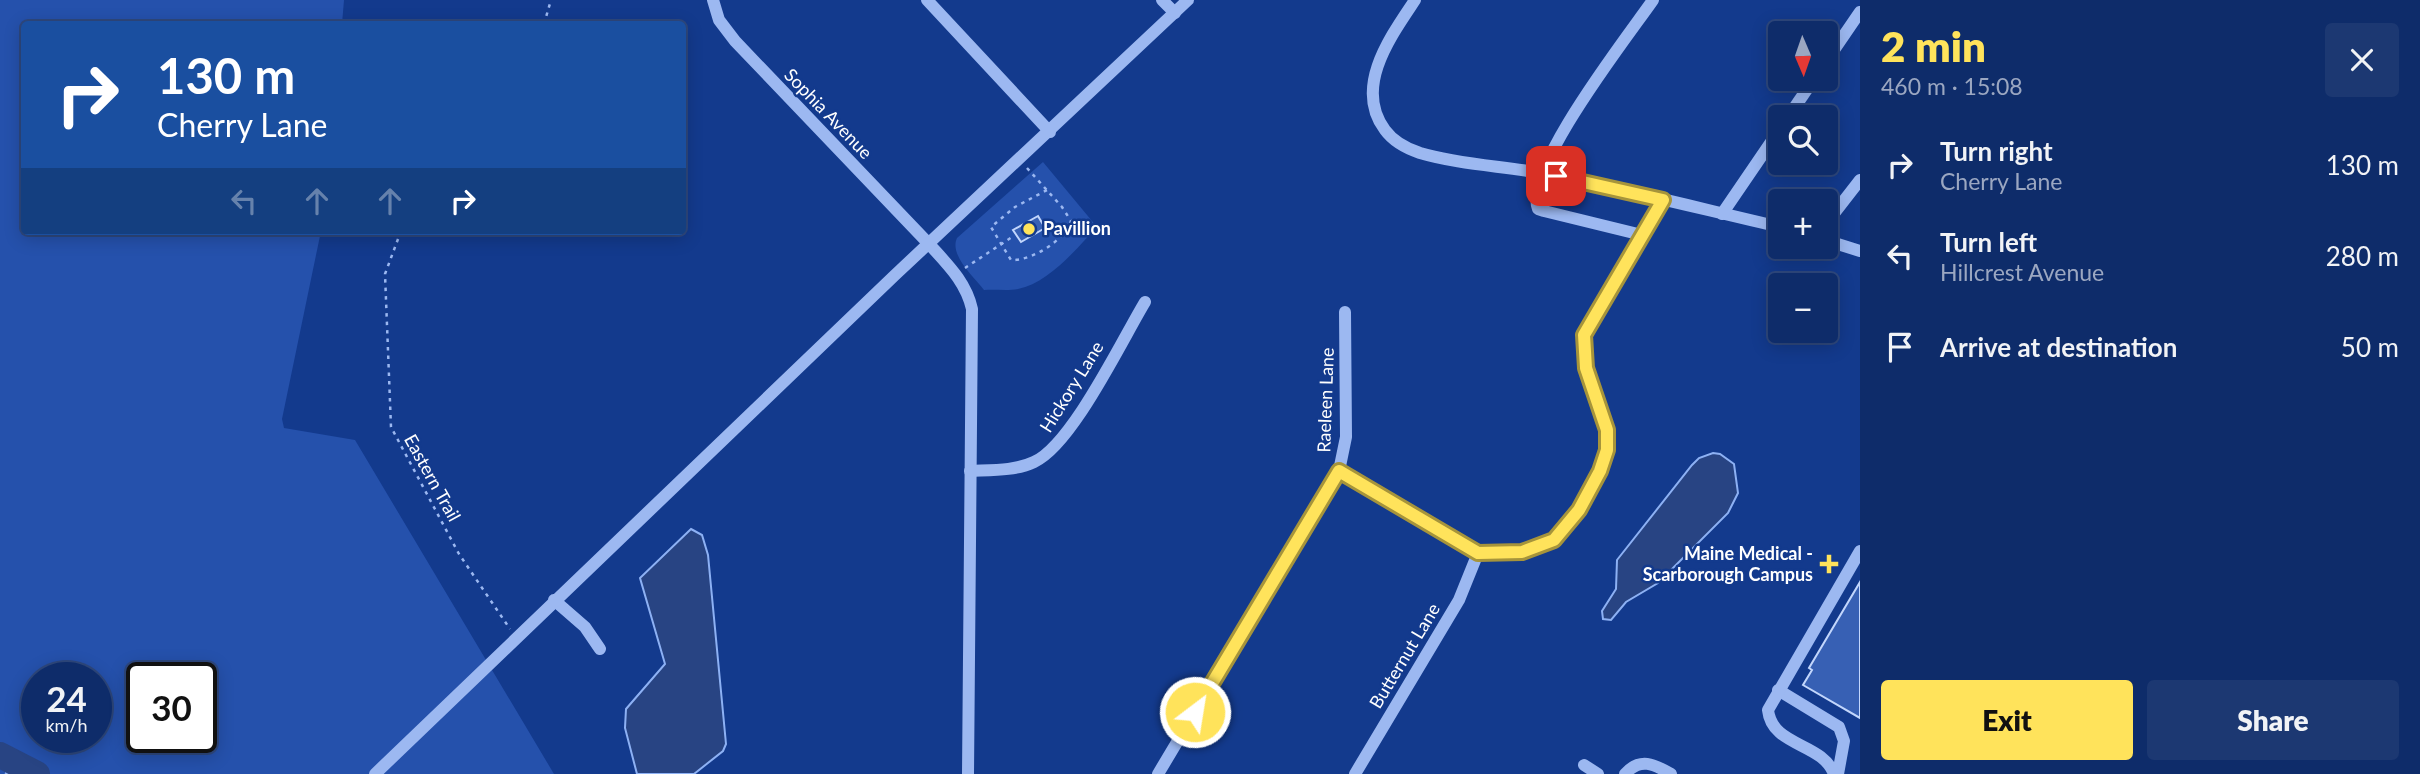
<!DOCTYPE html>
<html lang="en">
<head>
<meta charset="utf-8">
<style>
	body { margin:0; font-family:Lato,sans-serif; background:#1c3872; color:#f1f3f6; height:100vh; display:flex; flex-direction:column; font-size:26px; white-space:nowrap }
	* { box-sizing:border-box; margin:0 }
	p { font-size:23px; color:#9ba7c1 }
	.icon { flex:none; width:38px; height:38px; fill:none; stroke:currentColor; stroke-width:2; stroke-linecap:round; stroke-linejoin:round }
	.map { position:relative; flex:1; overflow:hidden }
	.side { display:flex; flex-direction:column; background:#0e2c6a; width:560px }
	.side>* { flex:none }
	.hud { position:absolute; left:21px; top:21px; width:665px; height:214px; border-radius:7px; box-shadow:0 4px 18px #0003,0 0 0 2px #2e487e; background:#1a4fa0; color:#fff; overflow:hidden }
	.needle { width:46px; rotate:178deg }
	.fabs { position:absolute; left:1768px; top:21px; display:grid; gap:14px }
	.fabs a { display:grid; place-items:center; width:70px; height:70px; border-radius:7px; background:#0e2c6a; box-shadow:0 4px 18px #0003,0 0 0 2px #2e487e; font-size:35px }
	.speed { position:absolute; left:21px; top:662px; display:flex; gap:14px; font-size:35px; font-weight:700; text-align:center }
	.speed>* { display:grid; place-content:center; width:91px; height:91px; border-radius:50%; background:#0e2c6a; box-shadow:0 4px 18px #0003,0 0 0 2px #2e487e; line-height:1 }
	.speed small { font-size:18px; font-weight:400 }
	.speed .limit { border:4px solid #111; border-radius:10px; background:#fff; color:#111 }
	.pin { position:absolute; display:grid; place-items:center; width:60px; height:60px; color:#fff; margin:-30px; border-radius:14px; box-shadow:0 4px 10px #0006 }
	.me { position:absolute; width:77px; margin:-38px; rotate:31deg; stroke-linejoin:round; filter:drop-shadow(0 0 5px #0008) }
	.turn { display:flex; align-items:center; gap:24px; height:147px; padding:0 21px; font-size:32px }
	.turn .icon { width:91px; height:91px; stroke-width:2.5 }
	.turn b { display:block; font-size:49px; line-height:60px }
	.lanes { display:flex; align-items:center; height:66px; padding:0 21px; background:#0003; justify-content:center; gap:35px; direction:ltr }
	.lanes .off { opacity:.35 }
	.round { display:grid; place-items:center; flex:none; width:74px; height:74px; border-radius:7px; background:#1c3872 }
	.head { display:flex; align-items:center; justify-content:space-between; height:119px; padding:0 21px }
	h1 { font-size:42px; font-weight:800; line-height:52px; color:#ffe35b }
	.cta { display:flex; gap:14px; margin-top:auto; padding:14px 21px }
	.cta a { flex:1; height:80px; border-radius:7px; background:#ffe35b; color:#111; font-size:28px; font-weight:800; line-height:80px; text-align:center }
	.cta a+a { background:#1c3872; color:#f1f3f6 }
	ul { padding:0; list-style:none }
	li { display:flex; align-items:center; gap:21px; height:91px; padding:0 21px }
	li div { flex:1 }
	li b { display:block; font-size:26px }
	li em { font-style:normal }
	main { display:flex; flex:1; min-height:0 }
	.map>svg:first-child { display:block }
	.green { fill:#2551ac; fill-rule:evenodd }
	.water { fill:#284483; stroke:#8db1f4; stroke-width:2 }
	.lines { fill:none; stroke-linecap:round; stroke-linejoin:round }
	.stream { stroke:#8db1f4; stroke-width:4.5 }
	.river { stroke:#284483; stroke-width:26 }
	.building { fill:#3760b4; stroke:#c2d6fc; stroke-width:2 }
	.path { stroke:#9cb8f1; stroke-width:2.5; stroke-dasharray:3.5 5; stroke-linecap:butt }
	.minor { stroke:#9cb8f1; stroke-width:12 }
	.route-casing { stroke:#a6943b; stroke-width:18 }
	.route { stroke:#ffe35b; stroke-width:12 }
	.poi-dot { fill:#ffe35b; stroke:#133a8d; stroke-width:2.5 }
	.labels { text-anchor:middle; stroke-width:5; stroke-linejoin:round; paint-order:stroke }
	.street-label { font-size:18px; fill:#fff; stroke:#133a8d }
	.poi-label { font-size:18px; font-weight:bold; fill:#fff; stroke:#133a8d; text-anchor:start }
</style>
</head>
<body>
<main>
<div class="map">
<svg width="1860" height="774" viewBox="0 0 1860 774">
	<rect width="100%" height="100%" fill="#133a8d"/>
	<g class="green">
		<path d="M0,0H344L342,24H24V231H321L282,419L284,428L355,440L554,774H0ZM37,677H96V737H37ZM142,677H201V737H142Z"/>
		<path d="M1043,162L1097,227C1077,248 1049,283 1018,289C1007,291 995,289 984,290C974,277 949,255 957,238Z"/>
	</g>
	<g class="water">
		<polygon points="1713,453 1720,454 1734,464 1738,493 1728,513 1658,583 1626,602 1611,620 1603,619 1602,611 1616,589 1617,560 1692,465 1699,458"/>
		<polygon points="691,529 702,535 708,555 726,744 723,751 694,774 637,774 625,728 626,709 665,664 640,578"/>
	</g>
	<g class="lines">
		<polyline class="stream" points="7,774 13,760"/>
		<polyline class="river" points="0,755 37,774"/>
	</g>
	<g class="building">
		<polygon points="1038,216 1045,228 1021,242 1013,230"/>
		<polygon points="1860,582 1860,718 1803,685 1812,670 1809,668"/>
	</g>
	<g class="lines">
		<g class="path">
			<polyline points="544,24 551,0"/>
			<path d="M1027,168L1062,207L1071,221C1064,241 1031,261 1011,260L991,227L1015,207L1047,190"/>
			<polyline points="401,231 385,274 391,427 459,554 510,629"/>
			<polyline points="965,268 1012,237"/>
		</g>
		<g class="minor">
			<path d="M713,0L719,20L735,41L929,244C948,265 966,282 972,309L968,774"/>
			<polyline points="927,0 1050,132"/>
			<polyline points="1162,0 1175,13"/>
			<path d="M1415,0C1391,36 1353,87 1385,130C1393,141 1408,149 1420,153C1461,165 1505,166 1546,174C1625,189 1702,209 1780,227"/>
			<polyline points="1825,63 1860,12"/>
			<polyline points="1788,117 1814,79"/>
			<polyline points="1722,214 1780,129"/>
			<polyline points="1825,225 1860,180"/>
			<path d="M1642,235L1544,211L1538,209C1522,171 1628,36 1653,0"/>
			<polyline points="1825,240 1860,251"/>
			<path d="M970,471C991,470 1015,471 1034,462C1072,445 1122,340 1145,302"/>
			<polyline points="1339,471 1478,553 1522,552 1554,540 1579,510 1600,472 1607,450 1607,430 1586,368 1584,335 1663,200"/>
			<polyline points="554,600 585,627 600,649"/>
			<polyline points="1778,690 1839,727 1844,741 1838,774"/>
			<polyline points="1584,765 1598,774"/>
			<polyline points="375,774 895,275 1188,0"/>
			<polyline points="1158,774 1339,471 1346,437 1345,312"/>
			<polyline points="1355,774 1459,600 1478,553"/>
			<path d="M1625,774C1640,757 1654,764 1671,774"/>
			<path d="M1834,774C1822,742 1772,747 1768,710L1860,551"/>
		</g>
	</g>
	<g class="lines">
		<g class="route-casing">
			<polyline id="route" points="1195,712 1339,471 1478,553 1522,552 1554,540 1579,510 1600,471 1607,450 1607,430 1586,368 1584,335 1663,200 1556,176"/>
		</g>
		<use href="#route" class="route"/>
	</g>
	<g class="poi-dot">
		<circle cx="1029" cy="229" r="7"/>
		<path d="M1825.5 553.5h7v7h7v7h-7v7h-7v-7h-7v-7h7z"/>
	</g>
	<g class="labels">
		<g class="street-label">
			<text transform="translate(828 114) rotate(46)" y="6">Sophia Avenue</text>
			<text transform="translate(1072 387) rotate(-58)" y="6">Hickory Lane</text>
			<text transform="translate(1326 400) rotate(-88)" y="6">Raeleen Lane</text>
			<text transform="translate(432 478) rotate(61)" y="6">Eastern Trail</text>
			<text transform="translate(1405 656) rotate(-59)" y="6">Butternut Lane</text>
		</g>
		<g class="poi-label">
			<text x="1043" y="235">Pavillion</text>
			<text x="1813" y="560" text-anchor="end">Maine Medical -<tspan x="1813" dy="21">Scarborough Campus</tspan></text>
		</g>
	</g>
</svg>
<div class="fabs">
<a><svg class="needle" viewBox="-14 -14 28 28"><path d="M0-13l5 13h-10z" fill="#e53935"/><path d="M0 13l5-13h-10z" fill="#9ba7c1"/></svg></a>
<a><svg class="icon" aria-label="search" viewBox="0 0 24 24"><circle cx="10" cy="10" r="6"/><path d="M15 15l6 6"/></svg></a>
<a>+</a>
<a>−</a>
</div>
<div class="speed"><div>24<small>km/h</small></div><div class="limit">30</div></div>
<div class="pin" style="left:1556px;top:176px;background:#d93025"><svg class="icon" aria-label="arrive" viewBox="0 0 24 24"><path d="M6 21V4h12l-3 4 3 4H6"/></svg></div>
<svg class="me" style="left:1195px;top:712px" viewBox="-20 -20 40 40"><circle r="17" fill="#ffe35b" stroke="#fff" stroke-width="3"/><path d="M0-11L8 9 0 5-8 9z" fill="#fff"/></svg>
<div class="hud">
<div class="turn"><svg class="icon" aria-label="right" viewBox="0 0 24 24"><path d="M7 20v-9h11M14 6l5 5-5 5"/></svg><div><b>130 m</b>Cherry Lane</div></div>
<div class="lanes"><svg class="icon off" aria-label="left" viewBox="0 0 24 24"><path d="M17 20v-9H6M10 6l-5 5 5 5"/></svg><svg class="icon off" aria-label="ahead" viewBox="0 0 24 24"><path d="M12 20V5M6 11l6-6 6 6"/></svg><svg class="icon off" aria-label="ahead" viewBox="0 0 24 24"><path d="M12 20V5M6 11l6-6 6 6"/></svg><svg class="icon" aria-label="right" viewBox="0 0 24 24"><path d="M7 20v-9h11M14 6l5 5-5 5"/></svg></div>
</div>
</div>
<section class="side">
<div class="head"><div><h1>2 min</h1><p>460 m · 15:08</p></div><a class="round"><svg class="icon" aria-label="close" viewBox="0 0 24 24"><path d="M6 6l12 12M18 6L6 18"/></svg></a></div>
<ul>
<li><svg class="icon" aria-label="right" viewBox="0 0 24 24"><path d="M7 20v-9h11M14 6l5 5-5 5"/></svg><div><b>Turn right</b><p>Cherry Lane</p></div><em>130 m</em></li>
<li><svg class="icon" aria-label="left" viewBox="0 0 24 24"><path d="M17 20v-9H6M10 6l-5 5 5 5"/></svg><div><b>Turn left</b><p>Hillcrest Avenue</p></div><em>280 m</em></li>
<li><svg class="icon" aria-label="arrive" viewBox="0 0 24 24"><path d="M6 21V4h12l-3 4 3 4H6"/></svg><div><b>Arrive at destination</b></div><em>50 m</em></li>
</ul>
<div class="cta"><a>Exit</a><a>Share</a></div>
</section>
</main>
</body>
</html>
